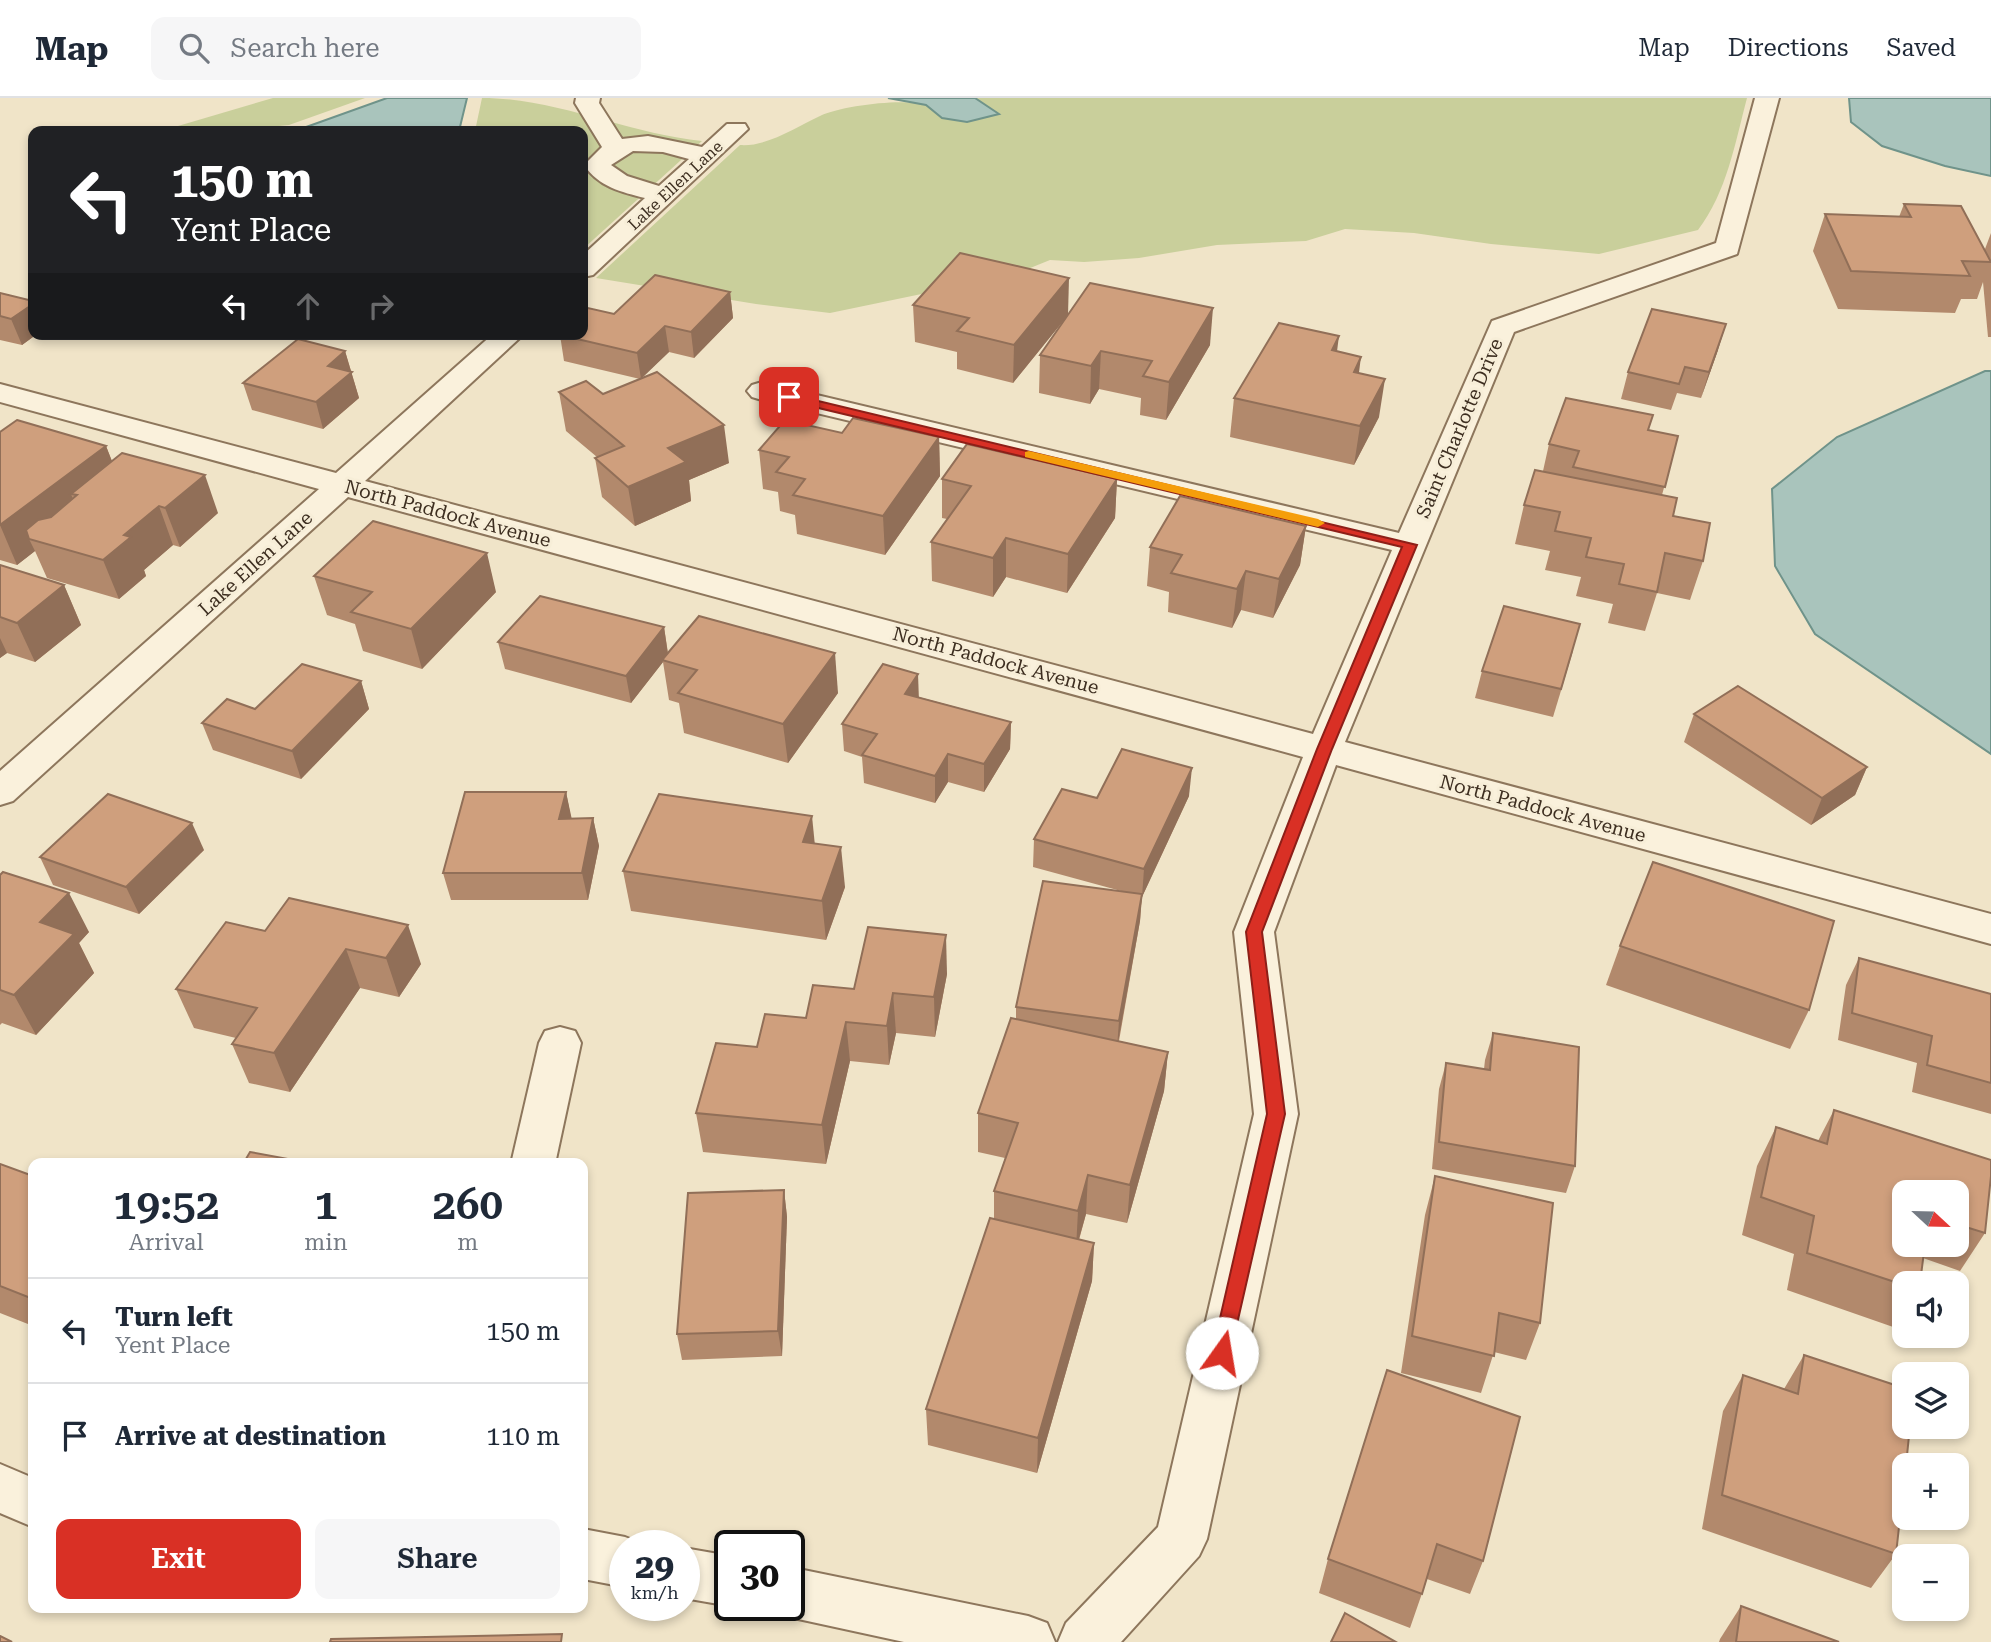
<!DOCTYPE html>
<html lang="en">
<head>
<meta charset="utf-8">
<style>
	body { margin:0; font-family:"Roboto Serif",serif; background:#f6f6f7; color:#1f2937; height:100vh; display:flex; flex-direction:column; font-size:26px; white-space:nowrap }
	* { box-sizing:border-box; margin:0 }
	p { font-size:23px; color:#747a83 }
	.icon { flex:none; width:38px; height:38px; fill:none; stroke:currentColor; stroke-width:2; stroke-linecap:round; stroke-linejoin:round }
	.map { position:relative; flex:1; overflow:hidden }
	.sheet { position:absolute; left:28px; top:1060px; width:560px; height:455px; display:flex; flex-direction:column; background:#fff; border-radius:14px; box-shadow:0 4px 10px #0003 }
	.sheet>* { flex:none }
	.guide { position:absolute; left:28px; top:28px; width:560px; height:214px; border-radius:14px; box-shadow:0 4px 10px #0003; background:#202124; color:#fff; overflow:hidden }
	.needle { width:46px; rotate:112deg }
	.fabs { position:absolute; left:1892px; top:1082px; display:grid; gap:14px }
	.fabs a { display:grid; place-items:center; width:77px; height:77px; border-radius:14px; background:#fff; box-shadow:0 4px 10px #0003; font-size:35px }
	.speed { position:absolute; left:609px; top:1432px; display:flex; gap:14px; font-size:35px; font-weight:700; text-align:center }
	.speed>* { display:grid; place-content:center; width:91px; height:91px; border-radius:50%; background:#fff; box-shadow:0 4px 10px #0003; line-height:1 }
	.speed small { font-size:18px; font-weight:400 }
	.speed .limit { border:4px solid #111; border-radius:10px; background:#fff; color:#111 }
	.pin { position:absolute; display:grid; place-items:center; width:60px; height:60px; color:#fff; margin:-30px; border-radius:14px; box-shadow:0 4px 10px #0006 }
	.me { position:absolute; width:77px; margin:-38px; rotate:13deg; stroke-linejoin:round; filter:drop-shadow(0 0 5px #0008) }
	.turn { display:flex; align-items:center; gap:24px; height:147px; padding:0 28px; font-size:32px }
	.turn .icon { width:91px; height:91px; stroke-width:2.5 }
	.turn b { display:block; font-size:49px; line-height:60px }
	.lanes { display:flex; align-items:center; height:66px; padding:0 28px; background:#0003; justify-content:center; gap:35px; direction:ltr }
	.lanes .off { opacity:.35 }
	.eta { display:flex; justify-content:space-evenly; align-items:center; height:119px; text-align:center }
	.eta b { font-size:42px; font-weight:600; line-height:49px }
	.primary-button { display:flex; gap:14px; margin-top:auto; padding:14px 28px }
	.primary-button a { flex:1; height:80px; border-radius:14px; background:#d93025; color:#fff; font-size:28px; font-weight:600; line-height:80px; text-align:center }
	.primary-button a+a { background:#f6f6f7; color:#1f2937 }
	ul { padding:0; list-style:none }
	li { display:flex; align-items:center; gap:21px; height:105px; padding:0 28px; border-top:2px solid #e0e1e3 }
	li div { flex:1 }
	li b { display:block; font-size:26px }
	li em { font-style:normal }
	header { display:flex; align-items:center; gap:42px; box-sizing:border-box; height:98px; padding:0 35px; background:#fff; border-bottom:2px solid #e0e1e3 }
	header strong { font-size:33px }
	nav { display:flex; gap:38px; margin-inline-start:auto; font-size:24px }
	.search { width:490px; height:63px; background:#f6f6f7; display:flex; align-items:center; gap:18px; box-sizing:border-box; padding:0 24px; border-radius:14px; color:#747a83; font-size:26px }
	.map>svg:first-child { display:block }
	.green { fill:#c9cf9b }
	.water { fill:#a9c4bc; stroke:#6f938a; stroke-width:2 }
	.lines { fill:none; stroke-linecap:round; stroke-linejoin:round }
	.minor-casing { stroke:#8d765c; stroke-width:4 }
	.minor { fill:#faf1dc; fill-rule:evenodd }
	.wall { fill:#b2896c; fill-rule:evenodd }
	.shaded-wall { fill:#916f58 }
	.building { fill:#cf9f7d; stroke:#916f58; stroke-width:2 }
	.route { fill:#d93025; stroke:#8d1f18; stroke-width:2 }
	.slow { fill:#f59e0b }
	.labels { text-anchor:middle; stroke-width:6; stroke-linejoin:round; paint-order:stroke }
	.far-street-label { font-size:16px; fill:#3d2e20; stroke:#f7eed8 }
	.street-label { font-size:19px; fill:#3d2e20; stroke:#f7eed8 }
</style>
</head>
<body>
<header>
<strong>Map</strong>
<div class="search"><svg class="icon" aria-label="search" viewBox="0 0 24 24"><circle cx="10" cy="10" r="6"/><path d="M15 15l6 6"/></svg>Search here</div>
<nav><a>Map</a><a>Directions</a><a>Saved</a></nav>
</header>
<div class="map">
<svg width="1991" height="1544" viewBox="0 0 1991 1544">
	<rect width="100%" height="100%" fill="#f0e4c8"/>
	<g class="green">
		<polygon points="273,0 365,0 289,27 231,33 161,33"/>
		<path d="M482,0C557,0 628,36 702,43L583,151V33H475Z"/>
		<path d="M975,0H1747C1735,45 1727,94 1698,132L1599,156L1491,146L1414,135L1345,131L1306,143L1217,147L1139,160L1084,164L1050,162L1013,177L830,215L756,206L596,180L740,47C767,49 796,29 820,18C841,8 903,0 925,7C931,9 937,16 942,20L998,16Z"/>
	</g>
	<g class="water">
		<polygon points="387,0 467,0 459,33 295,33"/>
		<polygon points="888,0 975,0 999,16 967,24 942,20 926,7"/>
		<polygon points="1849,0 1991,0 1991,78 1945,68 1882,48 1851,24"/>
		<polygon points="1985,273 1991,273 1991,656 1815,536 1775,468 1772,391 1837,339"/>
	</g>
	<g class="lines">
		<g class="minor-casing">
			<g id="minor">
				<path d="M576,0H600L599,5L622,41L648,38L702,49L727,26H745L748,31L593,177L583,179V157L645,100C621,94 599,89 584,67L602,49L575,5ZM633,53L663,54L689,61L659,88L627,78L611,67Z"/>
				<polygon points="1755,0 1779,0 1737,156 1514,234 1345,644 1991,816 1991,846 1336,667 1274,834 1298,1016 1207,1441 1199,1458 1121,1544 1058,1544 1066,1525 1158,1429 1254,1016 1234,834 1303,659 348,399 13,703 0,707 0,673 319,391 0,304 0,286 336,375 493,236 524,236 365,383 1313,636 1392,452 762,302 752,299 747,293 752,287 762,284 1399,435 1492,223 1716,145"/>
				<polygon points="560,929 575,933 581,945 555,1066 511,1066 539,945 545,933"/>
				<polygon points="0,1366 33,1380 33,1429 0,1415"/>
				<polygon points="583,1431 625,1439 643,1446 625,1447 625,1489 583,1481"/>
				<polygon points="684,1450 730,1458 730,1507 734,1507 730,1508 684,1500"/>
				<polygon points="789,1469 1028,1518 1047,1525 1055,1544 904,1544 789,1519 771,1512 768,1507 789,1507"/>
			</g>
		</g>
		<use href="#minor" class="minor"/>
	</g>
	<g class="wall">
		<polygon points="1904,106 1985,151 1991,135 1991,239 1988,239 1983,184 1977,201 1961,201 1955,215 1838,211 1813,153 1825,116 1899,119"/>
		<polygon points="730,194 733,220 694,260 669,254 641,280 729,365 689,382 691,403 635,428 602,399 595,360 597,359 566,333 559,294 603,296 640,281 564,263 560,237 614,216"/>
		<polygon points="0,195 33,236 37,236 22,247 0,242"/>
		<polygon points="913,207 1068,217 1210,247 1166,322 1140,317 1141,300 1099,291 1090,306 1039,295 1040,257 1068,217 1013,285 957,271 957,254 915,244"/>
		<polygon points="1718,252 1701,300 1677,295 1671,312 1621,301 1628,274"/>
		<polygon points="345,253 359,300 323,331 252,312 243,285"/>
		<polygon points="1337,254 1359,275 1379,319 1354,367 1230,339 1234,300"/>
		<polygon points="1648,332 1678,338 1662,397 1673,418 1703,463 1690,502 1657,495 1645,533 1608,525 1613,506 1576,498 1581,479 1545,472 1550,453 1515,446 1524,407 1543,373 1549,346"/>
		<polygon points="0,334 106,348 112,363 218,415 180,449 173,447 144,472 146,478 119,501 47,480 35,453 17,467 0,462"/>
		<polygon points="842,335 939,339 940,378 885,457 797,436 795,417 780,413 778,394 763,391 759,352"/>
		<polygon points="942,381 1117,381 1115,420 1067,495 1006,479 993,499 932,483 931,444 947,421 942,420"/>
		<polygon points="1306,428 1300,467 1273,520 1241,512 1232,530 1168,514 1169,494 1147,488 1150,449"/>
		<polygon points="0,467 64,487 81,527 35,564 7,555 0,560"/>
		<polygon points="314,478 496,494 422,571 363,553 355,526 327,517"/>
		<polygon points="664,529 668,555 838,595 788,665 684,635 679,605 669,602 663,564 631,605 505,571 498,544"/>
		<polygon points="1573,553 1553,619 1475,600 1482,573"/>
		<polygon points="361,583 369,611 301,681 213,652 202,625"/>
		<polygon points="919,599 1011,624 1010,651 984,694 948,684 935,705 864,685 862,659 844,653 842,626"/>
		<polygon points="1694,616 1867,669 1855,697 1811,727 1684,644"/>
		<polygon points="566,694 571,720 593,720 599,748 588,802 451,802 443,775"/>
		<polygon points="1189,698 1142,799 1140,823 1119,943 1168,954 1164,993 1127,1125 1086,1116 1079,1142 1094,1145 1092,1183 1037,1375 928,1347 926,1311 994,1121 994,1093 1005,1060 978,1054 978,1015 1016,921 1016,909 1121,793 1033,769 1034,741 1097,700"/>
		<polygon points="815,745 845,789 826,842 631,813 623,773"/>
		<polygon points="204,752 139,816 53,787 40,759"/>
		<polygon points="0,777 89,834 79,845 94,875 36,937 2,925 0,927"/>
		<polygon points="226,824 421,866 399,899 360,890 290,994 249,985 232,946 236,940 194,930 176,891"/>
		<polygon points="1620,848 1809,912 1790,951 1606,887"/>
		<polygon points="1859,860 1991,896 1991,1016 1912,994 1917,965 1838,942 1846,887"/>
		<polygon points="947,876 935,939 896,935 889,967 850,963 826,1066 703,1054 696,1015 757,949 854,891"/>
		<polygon points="1493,935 1575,1068 1566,1095 1432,1071 1439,991 1446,965 1484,971 1485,962"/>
		<path d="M1834,1012L1991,1062V1078L1985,1135L1960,1173L1923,1160L1920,1185H1904V1217L1896,1230L1787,1192L1794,1156L1742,1137L1757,1068L1776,1029L1818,1043ZM1904,1094H1956V1146H1904Z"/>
		<polygon points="0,1066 33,1078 33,1228 0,1215"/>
		<polygon points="1435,1078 1540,1225 1526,1262 1494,1254 1481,1295 1401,1275 1425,1117"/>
		<polygon points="784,1092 787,1119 782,1258 682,1262 677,1236"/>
		<polygon points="1804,1257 1896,1456 1871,1490 1702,1431 1723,1313 1743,1277 1784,1291"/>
		<polygon points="1387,1272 1483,1463 1470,1496 1427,1481 1410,1530 1319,1495 1328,1461"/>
		<polygon points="1741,1508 1839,1544 1719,1544 1720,1541"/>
	</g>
	<g class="shaded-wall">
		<polygon points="1069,180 1068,217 1013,285 1014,247"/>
		<polygon points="730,194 733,220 694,260 691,234"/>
		<polygon points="33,206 33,236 37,236 22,247 11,221"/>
		<polygon points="1213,210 1210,247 1166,322 1169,284"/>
		<polygon points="1726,226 1718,252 1701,300 1709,274"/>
		<polygon points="665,228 669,254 641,281 637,255"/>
		<polygon points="1339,238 1334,276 1332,252"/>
		<polygon points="345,253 359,300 323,331 316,304 328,268"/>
		<polygon points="1101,253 1099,291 1090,306 1091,268"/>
		<polygon points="1361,259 1356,297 1354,274"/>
		<polygon points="1385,281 1379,319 1354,367 1360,328"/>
		<polygon points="724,327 729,365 689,382 691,403 635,428 628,389 668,350"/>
		<polygon points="939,339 940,378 885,457 883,418"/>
		<polygon points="106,348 121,387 77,397 71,396 80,419 29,441 35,453 17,467 0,427"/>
		<polygon points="205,377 218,415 180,449 165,410"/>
		<polygon points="1117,381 1115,420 1067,495 1068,456"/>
		<polygon points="159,408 173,447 144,472 146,478 119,501 103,462 124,437"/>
		<polygon points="1306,428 1300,467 1273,520 1279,481"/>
		<polygon points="1006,440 1006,479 993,499 993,460"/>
		<polygon points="487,455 496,494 422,571 411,531"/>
		<polygon points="1246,473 1241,512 1232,530 1237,491"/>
		<polygon points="64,487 81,527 35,564 17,525"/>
		<polygon points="664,529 668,557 662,562 663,564 631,605 626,578"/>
		<polygon points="0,540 7,555 0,560"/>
		<polygon points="835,555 838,595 788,665 783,626"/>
		<polygon points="918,576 919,603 905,596"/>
		<polygon points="361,583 369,611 301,681 292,653"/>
		<polygon points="1011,624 1010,651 984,694 984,666"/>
		<polygon points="948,656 948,684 935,705 935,678"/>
		<polygon points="1867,669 1855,697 1811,727 1822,700"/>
		<polygon points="1192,670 1189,698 1142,799 1144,771"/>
		<polygon points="566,694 572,722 559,721"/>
		<polygon points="812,718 816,758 803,744"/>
		<polygon points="593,720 599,748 588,802 582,775"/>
		<polygon points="192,725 204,752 139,816 126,789"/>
		<polygon points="841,749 845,789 826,842 822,803"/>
		<polygon points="69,795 89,834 79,845 94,875 36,937 14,897 40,824"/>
		<polygon points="1142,796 1140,823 1117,950 1119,923"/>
		<polygon points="408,827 421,866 399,899 386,860"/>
		<polygon points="946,837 947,876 935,939 934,899"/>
		<polygon points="346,851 360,890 290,994 274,955"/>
		<polygon points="893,895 896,935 889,967 887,928"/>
		<polygon points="846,924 850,963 826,1066 822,1027"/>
		<polygon points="1168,954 1164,993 1127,1125 1130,1087"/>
		<polygon points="1088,1077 1086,1116 1076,1151 1078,1113"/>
		<polygon points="784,1092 787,1119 782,1258 778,1233"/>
		<polygon points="1094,1145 1092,1183 1037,1375 1038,1340"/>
	</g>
	<g class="building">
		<polygon points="1904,106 1961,108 1991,164 1962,163 1970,178 1851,173 1825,116 1911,119"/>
		<polygon points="960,155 1069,180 1014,247 957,233 969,220 913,207"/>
		<polygon points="655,177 730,194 691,234 665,228 637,255 560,237 583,236 583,215 588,210 614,216"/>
		<polygon points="1090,185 1213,210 1169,284 1143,278 1152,263 1101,253 1091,268 1040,257"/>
		<polygon points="0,195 33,203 33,206 11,221 0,218"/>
		<polygon points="1652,211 1726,226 1709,274 1685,269 1679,286 1628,274"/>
		<polygon points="1279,225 1339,238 1332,252 1361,259 1354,274 1385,281 1360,328 1234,300"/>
		<polygon points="298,241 345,253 328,268 352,274 316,304 243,285"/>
		<polygon points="657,274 724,327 668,350 686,364 628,389 595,360 624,348 559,294 586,283 603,296"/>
		<polygon points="1566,300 1653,317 1648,332 1678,338 1665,389 1573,369 1579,353 1549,346"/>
		<polygon points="853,320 939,339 883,418 793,397 805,381 776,374 789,359 759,352 785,322 842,335"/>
		<polygon points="17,322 106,348 0,427 0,334"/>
		<polygon points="967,346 1117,381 1068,456 1006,440 993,460 931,444 971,388 942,381"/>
		<polygon points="122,355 205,377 165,410 159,408 124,437 131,439 103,462 29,441 26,432 38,422 51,419 77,397 71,396"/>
		<polygon points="1535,372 1677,400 1673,418 1710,425 1703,463 1665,455 1657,494 1619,486 1624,466 1586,459 1591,440 1555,433 1560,414 1524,407"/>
		<polygon points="1180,398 1306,428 1279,481 1246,473 1237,491 1171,475 1182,457 1150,449"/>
		<polygon points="373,423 487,455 411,531 351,514 372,494 314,478"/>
		<polygon points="0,467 64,487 17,525 0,519"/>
		<polygon points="540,498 664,529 626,578 498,544"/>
		<polygon points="1504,508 1580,526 1561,591 1482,573"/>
		<polygon points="699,518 835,555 783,626 678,595 697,572 662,562"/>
		<polygon points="302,566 361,583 292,653 202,625 227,601 255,611"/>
		<polygon points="883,566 918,576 905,596 1011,624 984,666 948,656 935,678 862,657 877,636 842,626"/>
		<polygon points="1738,588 1867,669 1822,700 1694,616"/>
		<polygon points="1122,651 1192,670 1144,771 1034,741 1062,691 1097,700"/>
		<polygon points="465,694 566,694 559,721 593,720 582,775 443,775"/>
		<polygon points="108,696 192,725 126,789 40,759"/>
		<polygon points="659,696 812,718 803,744 841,749 822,803 623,773"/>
		<polygon points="1653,764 1834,823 1809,912 1620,848"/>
		<polygon points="3,774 69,795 40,824 74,836 14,897 0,892 0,777"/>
		<polygon points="1043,783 1142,796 1119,923 1016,909"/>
		<polygon points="289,800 408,827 386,860 346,851 274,955 232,946 257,910 176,891 226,824 265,833"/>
		<polygon points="868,829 946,837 934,899 893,895 887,928 846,924 822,1027 696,1015 716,945 757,949 765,916 806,920 813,887 854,891"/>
		<polygon points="1859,860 1991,896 1991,985 1927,967 1932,938 1852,915"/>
		<polygon points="1011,920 1168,954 1130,1087 1088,1077 1078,1113 994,1093 1018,1025 978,1015"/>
		<polygon points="1493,935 1579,949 1575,1068 1439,1044 1446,965 1490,972"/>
		<polygon points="1834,1012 1991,1062 1991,1078 1985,1135 1956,1126 1956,1094 1904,1094 1904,1146 1925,1146 1920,1185 1904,1185 1904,1187 1807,1155 1814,1118 1761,1099 1776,1029 1827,1046"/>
		<polygon points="250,1054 315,1066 243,1066"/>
		<polygon points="0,1066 33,1078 33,1201 0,1188"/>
		<polygon points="1435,1078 1553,1105 1540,1225 1499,1215 1494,1258 1412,1238"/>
		<polygon points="784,1092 778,1233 677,1236 688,1095"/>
		<polygon points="990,1120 1094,1145 1038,1340 926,1311"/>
		<polygon points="1804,1257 1904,1290 1904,1328 1910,1328 1906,1367 1904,1367 1904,1384 1896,1456 1722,1397 1743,1277 1798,1296"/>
		<polygon points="1387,1272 1520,1319 1483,1463 1437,1446 1422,1496 1328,1461"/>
		<polygon points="1741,1508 1839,1544 1736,1544"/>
		<polygon points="1345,1515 1396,1544 1331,1544"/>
		<polygon points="562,1536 561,1544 330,1544 331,1541"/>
		<polygon points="0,1538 12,1544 0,1544"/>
	</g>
	<polygon class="route" points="789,296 1417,447 1332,651 1262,834 1285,1016 1229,1261 1222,1264 1215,1261 1212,1255 1267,1016 1246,834 1317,651 1402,449 785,302 783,299"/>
	<polygon class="slow" points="1029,353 1318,421 1325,425 1318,429 1025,359 1025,354"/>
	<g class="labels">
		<g class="far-street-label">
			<text transform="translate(675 87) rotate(-43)" y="6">Lake Ellen Lane</text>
		</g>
		<g class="street-label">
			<text transform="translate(1459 330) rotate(-67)" y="7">Saint Charlotte Drive</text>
			<text transform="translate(448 415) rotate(15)" y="7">North Paddock Avenue</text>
			<text transform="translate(255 465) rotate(-42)" y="7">Lake Ellen Lane</text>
			<text transform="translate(996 562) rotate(15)" y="7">North Paddock Avenue</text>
			<text transform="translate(1543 710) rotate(15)" y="7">North Paddock Avenue</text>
		</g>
	</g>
</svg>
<div class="fabs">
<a><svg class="needle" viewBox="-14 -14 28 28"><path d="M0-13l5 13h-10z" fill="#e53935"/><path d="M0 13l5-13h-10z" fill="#747a83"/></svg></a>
<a><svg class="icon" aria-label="sound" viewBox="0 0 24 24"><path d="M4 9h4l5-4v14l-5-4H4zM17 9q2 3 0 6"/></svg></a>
<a><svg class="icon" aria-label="layers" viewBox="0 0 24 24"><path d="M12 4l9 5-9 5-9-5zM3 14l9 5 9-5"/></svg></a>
<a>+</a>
<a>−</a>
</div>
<div class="speed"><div>29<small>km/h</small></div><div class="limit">30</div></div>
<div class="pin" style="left:789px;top:299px;background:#d93025"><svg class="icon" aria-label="arrive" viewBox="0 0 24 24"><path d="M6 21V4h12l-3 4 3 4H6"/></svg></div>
<svg class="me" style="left:1222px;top:1255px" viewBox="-20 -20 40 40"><circle r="19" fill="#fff"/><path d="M0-13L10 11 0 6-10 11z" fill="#d93025"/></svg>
<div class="guide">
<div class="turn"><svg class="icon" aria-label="left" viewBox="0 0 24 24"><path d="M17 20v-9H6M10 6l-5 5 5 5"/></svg><div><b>150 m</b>Yent Place</div></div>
<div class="lanes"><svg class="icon" aria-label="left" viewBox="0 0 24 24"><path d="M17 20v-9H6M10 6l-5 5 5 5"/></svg><svg class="icon off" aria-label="ahead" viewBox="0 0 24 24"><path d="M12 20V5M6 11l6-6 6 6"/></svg><svg class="icon off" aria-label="right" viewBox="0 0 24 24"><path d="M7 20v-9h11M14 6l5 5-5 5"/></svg></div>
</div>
<section class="sheet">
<div class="eta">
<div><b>19:52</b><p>Arrival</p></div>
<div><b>1</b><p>min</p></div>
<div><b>260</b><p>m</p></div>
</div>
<ul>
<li><svg class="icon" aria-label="left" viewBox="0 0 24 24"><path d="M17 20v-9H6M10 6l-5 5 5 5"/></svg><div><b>Turn left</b><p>Yent Place</p></div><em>150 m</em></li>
<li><svg class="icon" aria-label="arrive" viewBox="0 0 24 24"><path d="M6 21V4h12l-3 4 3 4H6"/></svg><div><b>Arrive at destination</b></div><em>110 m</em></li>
</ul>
<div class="primary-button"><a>Exit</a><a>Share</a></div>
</section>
</div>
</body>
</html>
